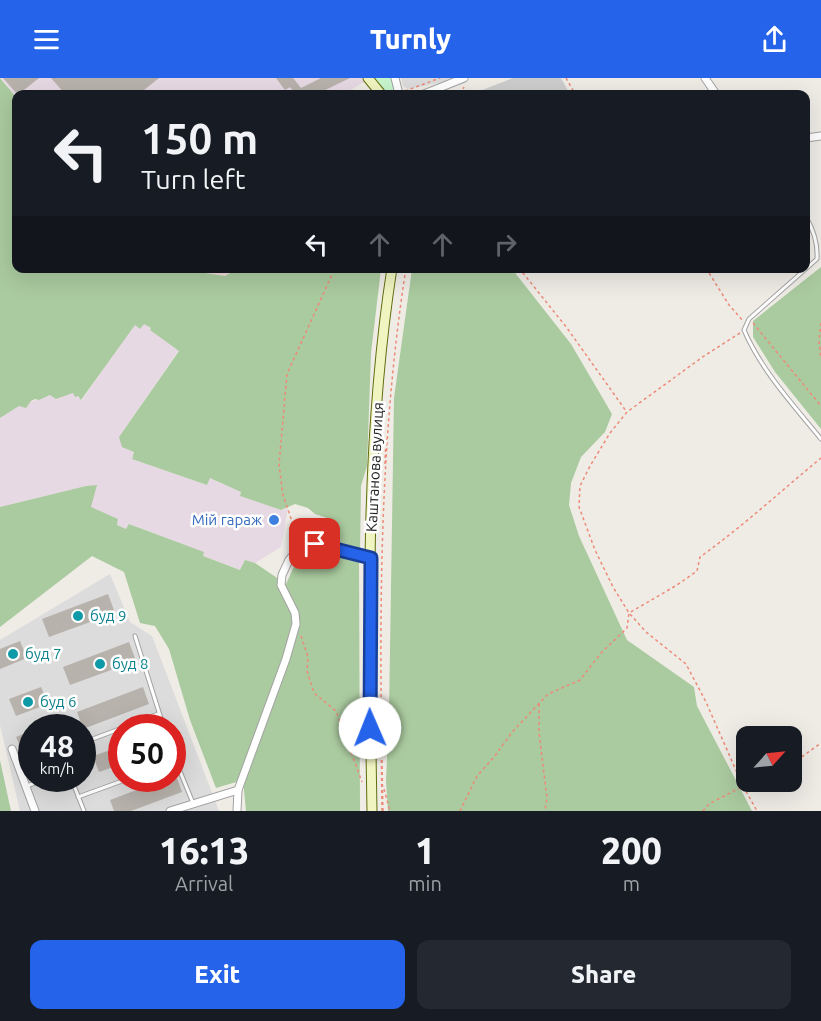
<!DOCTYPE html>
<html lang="en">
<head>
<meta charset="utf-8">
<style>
	body { margin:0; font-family:Ubuntu,sans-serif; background:#242831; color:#f1f3f6; height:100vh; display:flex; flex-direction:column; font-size:22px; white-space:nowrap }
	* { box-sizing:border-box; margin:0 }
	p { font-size:20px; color:#9ea1a6 }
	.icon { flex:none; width:33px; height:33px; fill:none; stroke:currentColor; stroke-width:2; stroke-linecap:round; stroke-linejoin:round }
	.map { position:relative; height:733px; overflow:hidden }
	.side { display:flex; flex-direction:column; background:#171b24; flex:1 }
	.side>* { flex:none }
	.guide { position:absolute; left:12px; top:12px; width:798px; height:183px; border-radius:12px; box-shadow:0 6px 24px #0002; background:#171b24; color:#f1f3f6; overflow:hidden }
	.needle { width:39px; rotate:63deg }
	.fabs { position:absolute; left:736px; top:648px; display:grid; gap:12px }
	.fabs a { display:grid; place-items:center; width:66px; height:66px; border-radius:12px; background:#171b24; box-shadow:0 6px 24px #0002; font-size:30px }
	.speed { position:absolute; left:18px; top:636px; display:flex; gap:12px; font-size:30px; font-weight:700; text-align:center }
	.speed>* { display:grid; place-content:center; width:78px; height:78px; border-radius:50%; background:#171b24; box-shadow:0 6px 24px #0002; line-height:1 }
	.speed small { font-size:15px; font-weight:400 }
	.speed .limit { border:9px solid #d22; background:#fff; color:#111 }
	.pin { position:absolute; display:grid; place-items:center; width:51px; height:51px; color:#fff; margin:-26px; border-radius:12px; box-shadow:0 3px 9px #0006 }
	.me { position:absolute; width:66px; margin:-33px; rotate:359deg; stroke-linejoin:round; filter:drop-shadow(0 0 4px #0008) }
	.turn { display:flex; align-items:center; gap:21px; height:126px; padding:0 30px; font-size:27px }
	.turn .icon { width:78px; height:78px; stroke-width:2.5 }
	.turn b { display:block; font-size:42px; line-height:51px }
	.lanes { display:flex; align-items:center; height:57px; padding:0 30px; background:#0003; justify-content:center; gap:30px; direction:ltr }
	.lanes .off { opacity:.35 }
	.eta { display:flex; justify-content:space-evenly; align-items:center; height:102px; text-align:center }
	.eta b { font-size:36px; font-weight:800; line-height:42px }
	.button { display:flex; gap:12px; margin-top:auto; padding:12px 30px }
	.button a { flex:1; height:69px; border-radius:12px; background:#2563eb; color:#fff; font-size:24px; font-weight:800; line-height:69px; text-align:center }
	.button a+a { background:#242831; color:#f1f3f6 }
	header { display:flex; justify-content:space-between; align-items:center; height:78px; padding:0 30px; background:#2563eb; color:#fff; font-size:27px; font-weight:800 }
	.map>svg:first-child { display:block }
	.residential { fill:#dddcdc; fill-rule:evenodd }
	.commercial { fill:#eed9d7 }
	.industrial { fill:#e7d9e4 }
	.religious { fill:#cdcdcd }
	.forest { fill:#aaca9f }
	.park { fill:#c8f5cd }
	.building { fill:#b8b2ac }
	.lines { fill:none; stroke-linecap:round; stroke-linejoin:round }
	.service-casing { stroke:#a3a3a3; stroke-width:5 }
	.minor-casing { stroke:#a3a3a3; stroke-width:9 }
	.secondary-casing { stroke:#5f6d0f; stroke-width:11 }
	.path { stroke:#ed8a79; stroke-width:1.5; stroke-dasharray:3 3; stroke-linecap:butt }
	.service { stroke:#fff; stroke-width:3 }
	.minor { stroke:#fff; stroke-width:7 }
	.secondary { stroke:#eff4c0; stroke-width:9 }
	.route-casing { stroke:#184099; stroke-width:15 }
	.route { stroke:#2563eb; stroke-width:10 }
	.shop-dot { fill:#3f7fe0; stroke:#fff; stroke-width:2 }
	.culture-dot { fill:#0f9aa8; stroke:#fff; stroke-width:2 }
	.labels { text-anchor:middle; stroke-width:5; stroke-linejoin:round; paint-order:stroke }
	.street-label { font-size:15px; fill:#1f1f1f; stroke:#fff }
	.shop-label { font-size:15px; fill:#366cbe; stroke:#fff; text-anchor:end }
	.culture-label { font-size:15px; fill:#0d838f; stroke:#fff; text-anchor:start }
</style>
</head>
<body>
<header><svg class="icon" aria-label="menu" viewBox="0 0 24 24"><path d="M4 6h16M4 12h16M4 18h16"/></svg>Turnly<svg class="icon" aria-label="share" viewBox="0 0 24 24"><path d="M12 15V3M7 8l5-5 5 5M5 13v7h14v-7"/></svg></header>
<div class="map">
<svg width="821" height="733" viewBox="0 0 821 733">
	<rect width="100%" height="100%" fill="#efece6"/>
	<g class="residential">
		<polygon points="401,0 464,0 408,11 403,8"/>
		<path d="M110,496L130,544L152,558L219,733H20L0,647V562ZM32,650H82V700H32ZM122,650H172V700H122Z"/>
	</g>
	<polygon class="commercial" points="202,191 237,191 225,198 205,195"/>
	<g class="industrial">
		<polygon points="1,0 368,0 369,1 344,16 304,16 299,9 289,16 16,16 16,19"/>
		<polygon points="144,245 151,250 150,252 179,272 119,359 134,374 132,381 207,407 210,400 241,414 240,418 281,432 288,430 281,469 255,485 245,482 241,492 203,478 203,474 130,446 126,451 117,447 118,441 90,429 97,407 86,408 0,429 0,340 19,328 51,317 56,321 73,315 82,322 126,258 135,247"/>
	</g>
	<polygon class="religious" points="513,0 561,0 570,16 472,16"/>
	<g class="forest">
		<polygon points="0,0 16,19 16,190 202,190 205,195 225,198 237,191 381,191 371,275 367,388 361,408 360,475 340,465 327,454 327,440 315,436 308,430 295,426 281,432 240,418 241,414 210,400 207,407 132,381 134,374 122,369 119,359 179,273 150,252 151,250 144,246 140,251 135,247 81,322 78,318 75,319 73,315 56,321 50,317 39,322 35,321 31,323 26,330 19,328 0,340"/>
		<polygon points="821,189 821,351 775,294 753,259 753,243"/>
		<polygon points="412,191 512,191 571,266 612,336 605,354 581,379 571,405 569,427 579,458 627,562 694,609 697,628 752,733 388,733 386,703 389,635 394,320"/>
		<polygon points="97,407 91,429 118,441 117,447 126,451 129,446 204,474 203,478 240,492 245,482 255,485 286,506 296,484 305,474 316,474 359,483 360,733 246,733 243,702 216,710 190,642 169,571 155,548 140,545 124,494 92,478 0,549 0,429 86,408"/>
		<polygon points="0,682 11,733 0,733"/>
	</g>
	<polygon class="park" points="368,0 395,0 399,15 381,16"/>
	<g class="building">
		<polygon points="3,0 39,0 19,16 17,16"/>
		<polygon points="51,0 159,0 139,16 65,16"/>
		<polygon points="276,0 293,0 301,10 321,0 350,0 317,16 288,16 294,14 290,9 285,12"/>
		<polygon points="108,516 115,535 49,559 42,541"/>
		<polygon points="20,563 27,580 0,591 0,571"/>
		<polygon points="129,564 136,583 70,607 63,589"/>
		<polygon points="41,609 48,626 16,638 9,621"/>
		<polygon points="143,609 149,626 83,651 77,634"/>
		<polygon points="32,652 32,682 27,684 16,659"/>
		<polygon points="122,668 122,686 99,694 93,678"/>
		<polygon points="173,689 182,714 131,733 114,733 110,722 168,700 172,700"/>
	</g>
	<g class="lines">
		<g class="service-casing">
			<g id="service">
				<path d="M806,139C813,151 818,166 817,181L749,241L744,252C761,292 794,328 821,361"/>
				<polyline points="135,558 164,650"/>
				<polyline points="122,650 158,636"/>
				<polyline points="82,665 122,650"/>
				<polyline points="172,674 193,725"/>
				<polyline points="71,700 84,733"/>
				<polyline points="27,708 48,700"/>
				<polyline points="78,719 122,703"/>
			</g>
		</g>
		<g class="minor-casing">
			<g id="minor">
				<polyline points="395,0 399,16"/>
				<polyline points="705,0 716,16"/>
				<polyline points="424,16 464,0"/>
				<polyline points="806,60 821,58"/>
				<polyline points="12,671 35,733"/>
				<polyline points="170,733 238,712"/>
				<polyline points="237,733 238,712 286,581 296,546 295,535 281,507 282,497 289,482 299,470 315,466 371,480"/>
			</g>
		</g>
		<g class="secondary-casing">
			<g id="secondary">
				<polyline points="368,0 381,16"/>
				<path d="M372,733C369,553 364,369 392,190"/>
			</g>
		</g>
		<g class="path">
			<polyline points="566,0 575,16"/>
			<polyline points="405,13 440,0"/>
			<polyline points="460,16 464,9"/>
			<polyline points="519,190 567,250 626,333"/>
			<polyline points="706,190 729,227 743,243"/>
			<polyline points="753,245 821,328"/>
			<polyline points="821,245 819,263 821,281"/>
			<polyline points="740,255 704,278 627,334 610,355 590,388 580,408 579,429 595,472 613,509 629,535 646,554 686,586 706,624 742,706 757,733"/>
			<polyline points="385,386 386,361"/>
			<polyline points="297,458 283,417 279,387 287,296 335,190"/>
			<polyline points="301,558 308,579 307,593 314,615 336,633 362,704"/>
			<polyline points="539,626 539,655 547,720 545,733"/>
			<polyline points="381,652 382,733"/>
			<polyline points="792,686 821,665"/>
			<polyline points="384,711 390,733"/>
			<path d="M383,733C379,552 378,369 406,190"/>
			<path d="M460,733L477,698L494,679L513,653L548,616L580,602L601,575L627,550L629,535L677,507L697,493L700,479C742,449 781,413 821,380"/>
			<polyline points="703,733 709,726 751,704"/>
		</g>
		<use href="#service" class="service"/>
		<use href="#minor" class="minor"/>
		<use href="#secondary" class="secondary"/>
	</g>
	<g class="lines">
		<g class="route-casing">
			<polyline id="route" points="315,466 371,480 370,650"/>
		</g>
		<use href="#route" class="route"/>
	</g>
	<circle class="shop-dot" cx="274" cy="442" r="6"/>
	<g class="culture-dot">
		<circle cx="78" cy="538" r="6"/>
		<circle cx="13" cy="576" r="6"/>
		<circle cx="100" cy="586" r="6"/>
		<circle cx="28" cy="624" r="6"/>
	</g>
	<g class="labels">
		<g class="street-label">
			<text transform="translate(375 389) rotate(-87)" y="5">Каштанова вулиця</text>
		</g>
		<g class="shop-label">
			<text x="262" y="447">Мій гараж</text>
		</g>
		<g class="culture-label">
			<text x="90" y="543">буд 9</text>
			<text x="25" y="581">буд 7</text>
			<text x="112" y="591">буд 8</text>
			<text x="40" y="629">буд 6</text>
		</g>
	</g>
</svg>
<div class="fabs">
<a><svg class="needle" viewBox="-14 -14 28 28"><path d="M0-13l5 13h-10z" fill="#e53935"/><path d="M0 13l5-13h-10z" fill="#9ea1a6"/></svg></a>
</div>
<div class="speed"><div>48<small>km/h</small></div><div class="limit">50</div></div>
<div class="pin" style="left:315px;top:466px;background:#d93025"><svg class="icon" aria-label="arrive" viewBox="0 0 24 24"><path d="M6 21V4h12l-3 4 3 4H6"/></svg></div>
<svg class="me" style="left:370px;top:650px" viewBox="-20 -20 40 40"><circle r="19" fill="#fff"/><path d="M0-13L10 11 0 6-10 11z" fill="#2563eb"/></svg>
<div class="guide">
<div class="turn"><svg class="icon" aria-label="left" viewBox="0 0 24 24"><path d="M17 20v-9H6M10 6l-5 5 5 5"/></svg><div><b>150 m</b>Turn left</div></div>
<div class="lanes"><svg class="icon" aria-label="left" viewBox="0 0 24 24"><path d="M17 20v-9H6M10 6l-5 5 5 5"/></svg><svg class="icon off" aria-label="ahead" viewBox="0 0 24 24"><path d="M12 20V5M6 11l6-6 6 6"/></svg><svg class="icon off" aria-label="ahead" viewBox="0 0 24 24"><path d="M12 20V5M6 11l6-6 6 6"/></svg><svg class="icon off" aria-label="right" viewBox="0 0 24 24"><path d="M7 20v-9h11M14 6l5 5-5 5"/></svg></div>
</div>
</div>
<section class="side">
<div class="eta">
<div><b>16:13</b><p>Arrival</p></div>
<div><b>1</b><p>min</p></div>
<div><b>200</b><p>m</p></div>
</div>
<div class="button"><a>Exit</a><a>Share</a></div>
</section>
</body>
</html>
